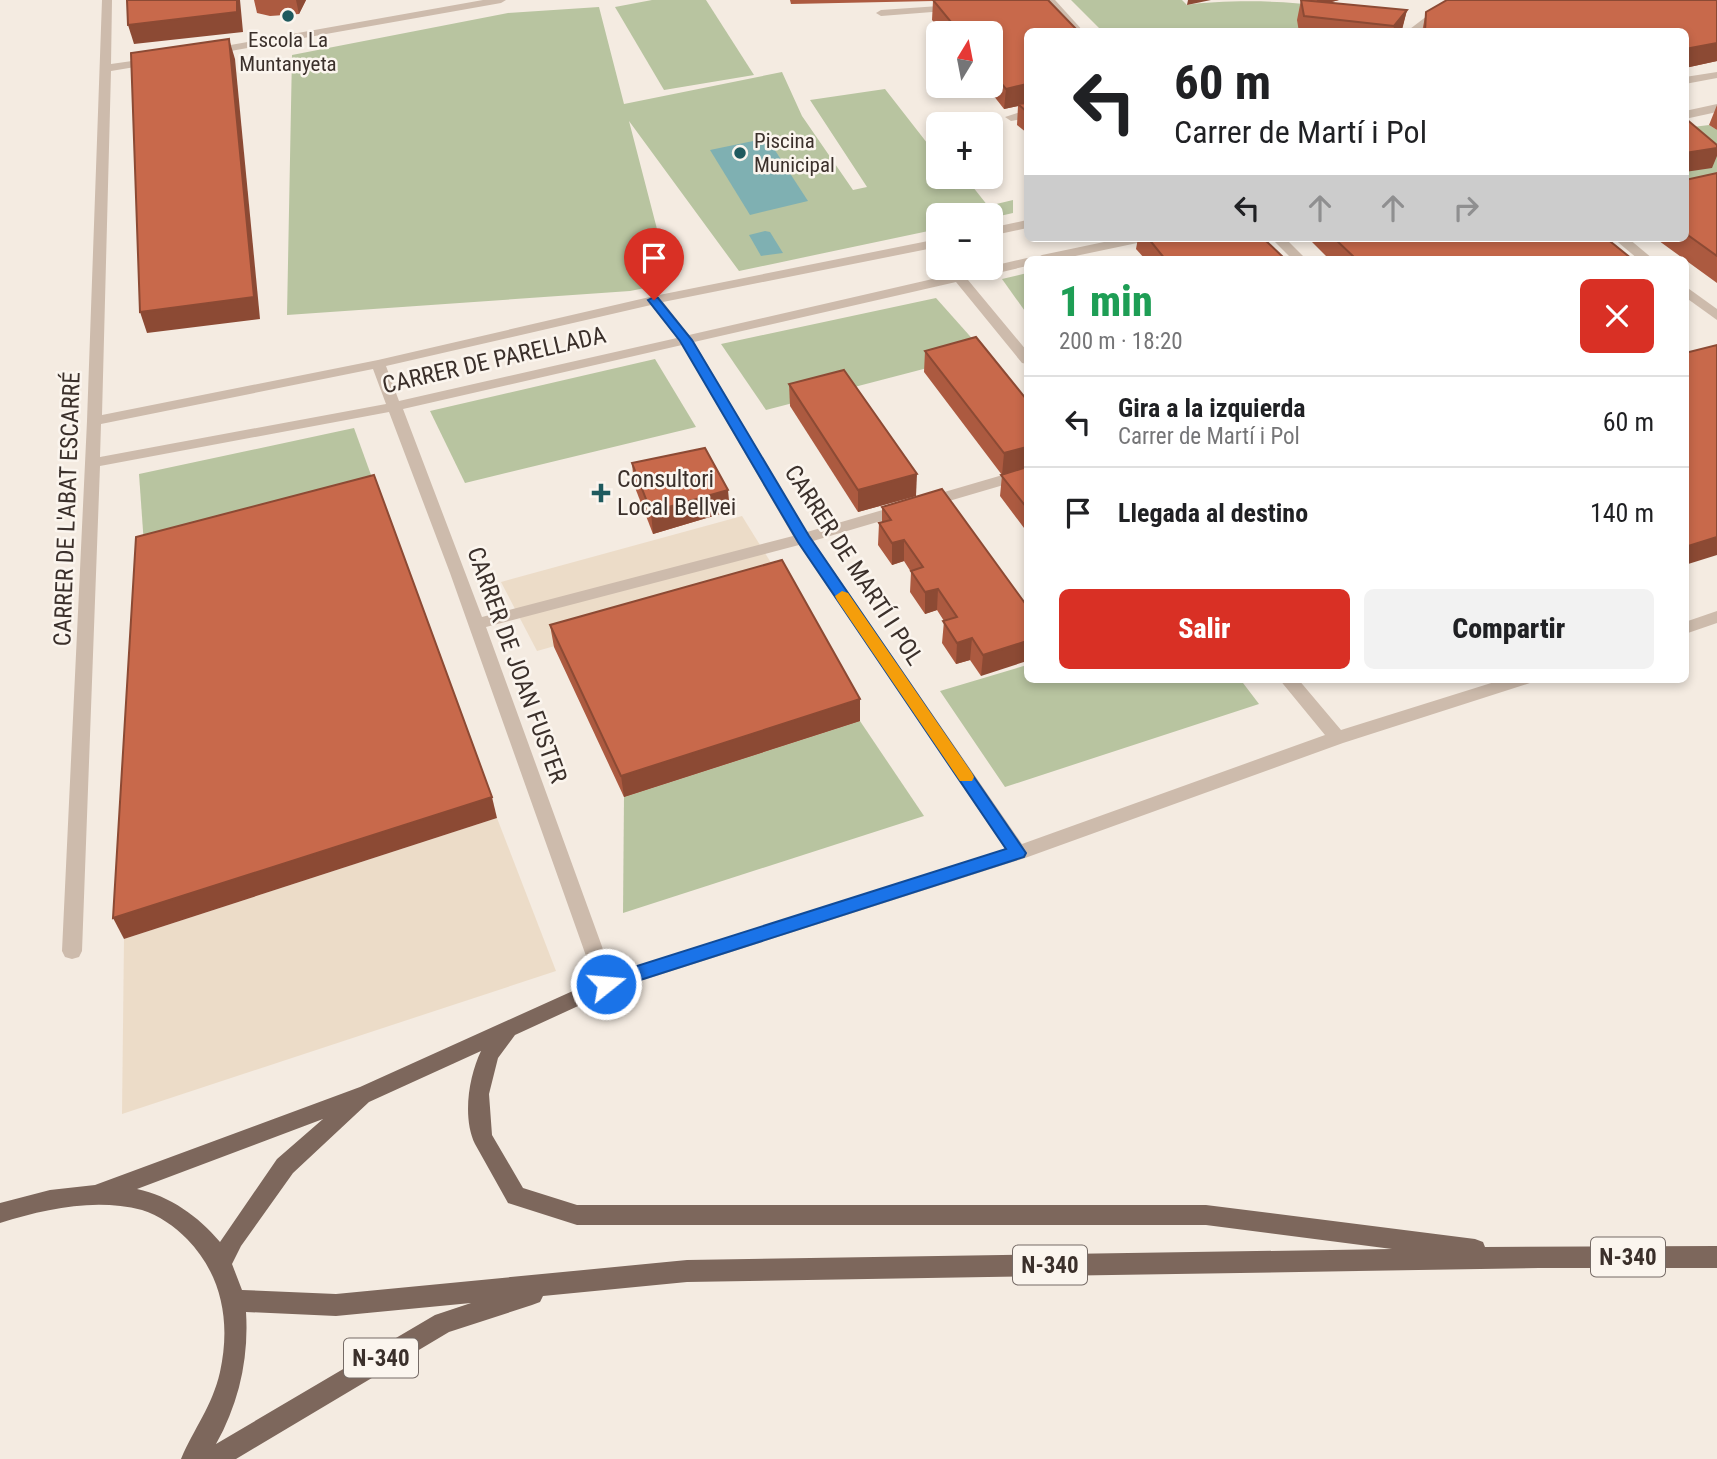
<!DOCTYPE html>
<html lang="es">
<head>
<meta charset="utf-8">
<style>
	body { margin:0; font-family:"Roboto Condensed",sans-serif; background:#f2f2f2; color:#202124; height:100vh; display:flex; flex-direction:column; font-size:26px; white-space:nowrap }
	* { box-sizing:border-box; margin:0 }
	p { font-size:23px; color:#757577 }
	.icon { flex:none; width:38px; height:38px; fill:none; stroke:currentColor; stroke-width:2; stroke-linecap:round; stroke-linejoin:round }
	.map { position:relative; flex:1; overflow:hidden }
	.panel { position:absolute; left:1024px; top:256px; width:665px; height:427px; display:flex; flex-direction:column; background:#fff; border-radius:10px; box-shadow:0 4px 10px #0003 }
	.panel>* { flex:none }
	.banner { position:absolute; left:1024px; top:28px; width:665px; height:214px; border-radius:10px; box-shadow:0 4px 10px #0003; background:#fff; color:#202124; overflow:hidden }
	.needle { width:46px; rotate:10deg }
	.buttons { position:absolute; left:926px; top:21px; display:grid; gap:14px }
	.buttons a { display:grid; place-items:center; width:77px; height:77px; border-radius:10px; background:#fff; box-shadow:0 4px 10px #0003; font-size:35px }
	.pin { position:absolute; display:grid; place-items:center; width:60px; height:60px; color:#fff; margin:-72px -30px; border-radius:50% 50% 50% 0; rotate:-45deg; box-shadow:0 0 7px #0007 }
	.pin .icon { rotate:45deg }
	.me { position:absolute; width:77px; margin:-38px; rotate:73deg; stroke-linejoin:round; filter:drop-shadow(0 0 5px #0008) }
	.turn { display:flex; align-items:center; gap:24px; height:147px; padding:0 35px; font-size:32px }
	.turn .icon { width:91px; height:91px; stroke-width:2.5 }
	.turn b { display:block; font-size:49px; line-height:60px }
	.lanes { display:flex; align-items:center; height:66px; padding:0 35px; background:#0003; justify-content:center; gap:35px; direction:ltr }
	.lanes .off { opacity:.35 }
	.round { display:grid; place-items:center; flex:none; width:74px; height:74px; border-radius:10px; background:#f2f2f2 }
	.summary { display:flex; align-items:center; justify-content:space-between; height:119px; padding:0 35px }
	h1 { font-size:42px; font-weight:800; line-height:52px; color:#1e9e55 }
	.cta { display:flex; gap:14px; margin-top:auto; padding:14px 35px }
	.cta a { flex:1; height:80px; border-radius:10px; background:#d93025; color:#fff; font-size:28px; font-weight:800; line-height:80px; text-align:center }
	.cta a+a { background:#f2f2f2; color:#202124 }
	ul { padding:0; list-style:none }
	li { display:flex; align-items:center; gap:21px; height:91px; padding:0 35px; border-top:2px solid #e0e0e0 }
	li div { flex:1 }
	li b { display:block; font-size:26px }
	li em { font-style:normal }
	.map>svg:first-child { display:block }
	.green { fill:#b8c4a0 }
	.plaza { fill:#ecdcc8 }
	.water { fill:#7fb0b2 }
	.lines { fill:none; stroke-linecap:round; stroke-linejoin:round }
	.street { fill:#cdbbac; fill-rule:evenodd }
	.primary { fill:#7d675c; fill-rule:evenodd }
	.wall { fill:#ac5a40 }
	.shaded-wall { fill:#8c4a34 }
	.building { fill:#c8694b; stroke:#8c4a34; stroke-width:2 }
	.route { fill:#1a73e8; stroke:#114b97; stroke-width:2 }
	.slow { fill:#f59e0b }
	.poi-dot { fill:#1f5a5e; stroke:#fbf5ee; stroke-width:2.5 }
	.labels { text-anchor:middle; stroke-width:5; stroke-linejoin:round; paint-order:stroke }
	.far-poi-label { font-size:21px; fill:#3b302b; stroke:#fbf5ee }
	.shield { fill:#fbf5ee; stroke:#756b66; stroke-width:2 }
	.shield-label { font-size:23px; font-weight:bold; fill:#3b302b }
	.street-label { font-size:24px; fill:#3b302b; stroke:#fbf5ee }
	.poi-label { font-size:24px; fill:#3b302b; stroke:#fbf5ee; text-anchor:start }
</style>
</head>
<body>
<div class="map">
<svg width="1717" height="1459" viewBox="0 0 1717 1459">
	<rect width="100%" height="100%" fill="#f4ebe1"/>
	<g class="green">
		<polygon points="652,0 706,0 754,75 664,90 615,7"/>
		<path d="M1071,0H1182L1187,5C1219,0 1287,0 1316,6L1299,31L1103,32Z"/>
		<polygon points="599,7 624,104 782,72 802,116 853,190 867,187 810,100 885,89 938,157 938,177 965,177 988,206 1013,200 1013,213 991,218 990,215 938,215 938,229 739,271 629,121 671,283 630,291 287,315 292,55 508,13"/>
		<polygon points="1709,125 1717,130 1717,192 1685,199 1685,128"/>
		<polygon points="1027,273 1027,314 1002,279"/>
		<polygon points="936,298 985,353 766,410 721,344"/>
		<polygon points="655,359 696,427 465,483 430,411"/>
		<polygon points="354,428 379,497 145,559 139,474"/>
		<polygon points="1027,665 1027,679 1240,679 1259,704 1005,787 940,691"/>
		<polygon points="860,721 924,816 623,913 624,797"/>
	</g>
	<g class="plaza">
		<polygon points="742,516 783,582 537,651 501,582"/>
		<polygon points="497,818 556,971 122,1114 124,939"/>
	</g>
	<g class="water">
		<polygon points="767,138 808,201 750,215 710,150"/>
		<polygon points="765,231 770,232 783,253 761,256 749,235"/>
	</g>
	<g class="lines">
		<g class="street">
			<path d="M102,0H112L111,64L153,58L159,61L153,64L111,71L102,415L378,360L654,296L938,239V247L663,302L689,335L950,275L946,270L948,268H958L962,273L1027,258L1031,259H1027V266L968,280L1027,351V364L1022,363L956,282L694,342L807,532L1027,468V478L813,541L1022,844L1325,735L1279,679H1298L1341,730L1504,679H1533L1530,683L1343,743L1025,858L606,992L599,990L596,984L450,573L389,412L100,466L82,951L79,957L72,959L65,957L62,951L87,421ZM651,305L677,338L399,401L386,366ZM682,345L793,536L482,617L403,409ZM373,369L386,404L100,457L101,424ZM799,545L1006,850L612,974L486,627Z"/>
			<polygon points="483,0 506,0 501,3 208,55 202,52 208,49"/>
			<polygon points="1044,0 1055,0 1084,32 1072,32"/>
			<polygon points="1448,0 1460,0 1419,32 1406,32"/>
			<polygon points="954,5 959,8 958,10 881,16 876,13 881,10"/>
			<polygon points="1717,72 1717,78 1685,84 1685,77"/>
			<polygon points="1717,104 1717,112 1685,119 1685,111"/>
			<polygon points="1027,110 1027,118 1011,121 1005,117"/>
			<polygon points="1027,220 1027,228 990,236 990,228"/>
			<polygon points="1123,238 1149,238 1142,242 1061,259 1035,259 1042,255"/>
			<polygon points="1271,238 1285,238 1306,259 1292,259"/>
			<polygon points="1613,238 1628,238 1653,259 1638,259"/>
			<polygon points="1685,286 1717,309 1717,320 1685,297"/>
			<polygon points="1717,611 1717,623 1685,634 1685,622"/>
		</g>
		<path class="primary" d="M606,976L613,978L616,984L613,990L515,1035L498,1058L489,1094L492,1135L523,1188L577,1205H1206L1475,1239L1483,1242L1485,1247L1717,1246V1268H1539L687,1282L543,1296L540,1302L532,1305L449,1332L236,1459H181C194,1428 212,1407 220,1372C231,1322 222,1275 187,1239C175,1227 159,1215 142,1210C94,1198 46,1209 0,1223V1203L50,1190L95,1185L360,1087ZM481,1051C469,1076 462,1117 475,1144L508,1203L577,1225H1206L1392,1249L687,1260L336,1294L242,1290L232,1264L241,1246L293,1173L369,1102ZM323,1119L277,1159L220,1242C198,1216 170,1196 137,1189ZM471,1303L435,1315L216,1444C239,1403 249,1358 246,1312L336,1316Z"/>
	</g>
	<g class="wall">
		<polygon points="254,0 306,0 299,14 270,16 257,13"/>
		<polygon points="790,0 1048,0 1027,32 1027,133 1017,125 1018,106 1004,109 986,86 990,86 990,33 943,33 932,20 933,1 791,4"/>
		<polygon points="1301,0 1339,0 1328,3 1407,10 1401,32 1299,32 1297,20"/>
		<polygon points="1447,0 1717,0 1717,61 1685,68 1685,32 1422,32 1426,12"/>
		<polygon points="1717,105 1717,130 1709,125"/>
		<polygon points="1717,173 1717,283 1655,238 1685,238 1685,180"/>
		<polygon points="1138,238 1263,238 1285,259 1145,259 1136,249"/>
		<polygon points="1308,238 1606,238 1632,259 1329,259"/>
		<polygon points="925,351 1027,400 1027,532 1000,496 1002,475 924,372"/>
		<polygon points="789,384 916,496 858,512 790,406"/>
		<polygon points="632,463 730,511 653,534 634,485"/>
		<polygon points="882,507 1027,606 981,676 970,660 956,664 942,643 944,621 937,610 925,614 910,592 911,572 904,561 892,565 878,545 879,523 882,523"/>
		<polygon points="550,625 860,699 860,721 624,797 554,647"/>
	</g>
	<g class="shaded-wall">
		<polygon points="237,0 240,0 243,32 134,44 128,25"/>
		<polygon points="296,0 306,0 299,14"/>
		<polygon points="1188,0 1211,0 1187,5"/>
		<polygon points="1317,0 1339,0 1316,6"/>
		<polygon points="1407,10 1402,30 1401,32 1393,32 1394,26"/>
		<polygon points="229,39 235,59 260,319 147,333 140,312"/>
		<polygon points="1717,43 1717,61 1685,68 1685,49"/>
		<polygon points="1027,84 1027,104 1018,104 1018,106 1004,109 1006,89"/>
		<polygon points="1717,148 1717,156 1712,168 1685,172 1685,153"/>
		<polygon points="1027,447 1027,468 1002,475 1004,453"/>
		<polygon points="917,474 916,496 858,512 858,490"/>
		<polygon points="728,490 730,511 653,534 651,512"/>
		<polygon points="1717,537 1717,555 1685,565 1685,547"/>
		<polygon points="904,540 904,561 892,565 892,543"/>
		<polygon points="938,589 937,610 925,614 925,592"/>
		<polygon points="972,638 970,660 956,664 957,643"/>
		<polygon points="1027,641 1027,661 981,676 983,655"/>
		<polygon points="860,699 860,721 624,797 621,776"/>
		<polygon points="492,797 497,818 124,939 113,918"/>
	</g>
	<g class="building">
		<polygon points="127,0 237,0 237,12 128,25"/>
		<polygon points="933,0 1048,0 1079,32 1027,32 1027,84 1006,89 990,70 990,33 960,33"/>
		<polygon points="1301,0 1407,10 1394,26 1304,16"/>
		<polygon points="1447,0 1717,0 1717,43 1685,49 1685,32 1425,32 1426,12"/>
		<polygon points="229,39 254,297 140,312 131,53"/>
		<polygon points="1027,103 1027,112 1018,104"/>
		<polygon points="1685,118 1717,145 1717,148 1685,153"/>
		<polygon points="1717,173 1717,256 1685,233 1685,180"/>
		<polygon points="1148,238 1263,238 1285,259 1165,259"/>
		<polygon points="1334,238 1606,238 1632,259 1356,259"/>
		<polygon points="976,337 1027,400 1027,447 1004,453 925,351"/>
		<polygon points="1717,345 1717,537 1685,547 1685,353"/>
		<polygon points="844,370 917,474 858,490 789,384"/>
		<polygon points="705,448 728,490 651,512 632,463"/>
		<polygon points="1027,467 1027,508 1001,475"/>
		<polygon points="374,475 492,797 113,918 136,537"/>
		<polygon points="942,489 1027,606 1027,641 983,655 972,638 957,643 943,621 957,617 938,589 925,592 911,571 923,567 904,540 892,543 879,523 891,520 882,507"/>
		<polygon points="782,560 860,699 621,776 550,625"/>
	</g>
	<polygon class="route" points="654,297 658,298 692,340 809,536 1026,853 1024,857 606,991 599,989 597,984 599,978 1006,849 798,542 680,341 648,300"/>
	<polygon class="slow" points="842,591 848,593 972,773 974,777 972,781 960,781 837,600 835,596"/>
	<g class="poi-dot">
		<circle cx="288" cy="16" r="7"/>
		<circle cx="740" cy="153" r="7"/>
		<path d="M597.5 482.5h7v7h7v7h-7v7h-7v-7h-7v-7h7z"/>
	</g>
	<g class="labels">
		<g class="far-poi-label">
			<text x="288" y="47">Escola La<tspan x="288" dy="24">Muntanyeta</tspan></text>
			<text x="754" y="148" text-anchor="start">Piscina<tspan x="754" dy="24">Municipal</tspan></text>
		</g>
		<g class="shield">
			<rect x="1591" y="1237.5" width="74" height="39" rx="5"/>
			<rect x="1013" y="1245.5" width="74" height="39" rx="5"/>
			<rect x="344" y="1338.5" width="74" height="39" rx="5"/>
		</g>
		<g class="shield-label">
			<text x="1628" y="1265">N-340</text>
			<text x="1050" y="1273">N-340</text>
			<text x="381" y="1366">N-340</text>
		</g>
		<g class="street-label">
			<text transform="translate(494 360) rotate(-13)" y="8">CARRER DE PARELLADA</text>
			<text transform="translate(67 509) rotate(-88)" y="8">CARRER DE L'ABAT ESCARRÉ</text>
			<text transform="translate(854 565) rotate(57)" y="8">CARRER DE MARTÍ I POL</text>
			<text transform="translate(517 665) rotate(70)" y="8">CARRER DE JOAN FUSTER</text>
		</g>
		<g class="poi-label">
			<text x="617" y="487">Consultori<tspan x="617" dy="28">Local Bellvei</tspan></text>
		</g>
	</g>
</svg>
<div class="buttons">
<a><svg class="needle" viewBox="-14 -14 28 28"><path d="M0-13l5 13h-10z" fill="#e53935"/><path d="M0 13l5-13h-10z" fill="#757577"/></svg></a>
<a>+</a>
<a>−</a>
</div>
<div class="pin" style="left:654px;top:300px;background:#d93025"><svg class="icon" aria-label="arrive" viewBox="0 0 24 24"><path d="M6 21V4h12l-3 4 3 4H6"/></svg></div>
<svg class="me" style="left:606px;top:984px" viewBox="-20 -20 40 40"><circle r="17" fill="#1a73e8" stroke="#fff" stroke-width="3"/><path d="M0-11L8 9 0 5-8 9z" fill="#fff"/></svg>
<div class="banner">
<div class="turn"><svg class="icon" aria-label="left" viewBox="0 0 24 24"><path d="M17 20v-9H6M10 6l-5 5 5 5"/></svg><div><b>60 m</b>Carrer de Martí i Pol</div></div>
<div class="lanes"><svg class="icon" aria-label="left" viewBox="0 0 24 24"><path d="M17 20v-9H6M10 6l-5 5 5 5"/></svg><svg class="icon off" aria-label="ahead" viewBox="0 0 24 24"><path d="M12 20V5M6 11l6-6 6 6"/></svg><svg class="icon off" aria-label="ahead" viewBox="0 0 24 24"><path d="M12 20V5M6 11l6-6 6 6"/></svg><svg class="icon off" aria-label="right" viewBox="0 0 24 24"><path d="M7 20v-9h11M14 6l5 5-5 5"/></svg></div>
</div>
<section class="panel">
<div class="summary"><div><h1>1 min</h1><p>200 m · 18:20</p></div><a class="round" style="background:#d93025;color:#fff"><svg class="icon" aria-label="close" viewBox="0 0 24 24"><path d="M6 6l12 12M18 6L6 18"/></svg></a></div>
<ul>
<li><svg class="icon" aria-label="left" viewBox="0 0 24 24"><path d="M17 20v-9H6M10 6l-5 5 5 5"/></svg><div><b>Gira a la izquierda</b><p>Carrer de Martí i Pol</p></div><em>60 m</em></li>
<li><svg class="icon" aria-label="arrive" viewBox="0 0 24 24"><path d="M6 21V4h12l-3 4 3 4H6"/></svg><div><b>Llegada al destino</b></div><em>140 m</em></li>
</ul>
<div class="cta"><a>Salir</a><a>Compartir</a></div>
</section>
</div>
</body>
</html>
